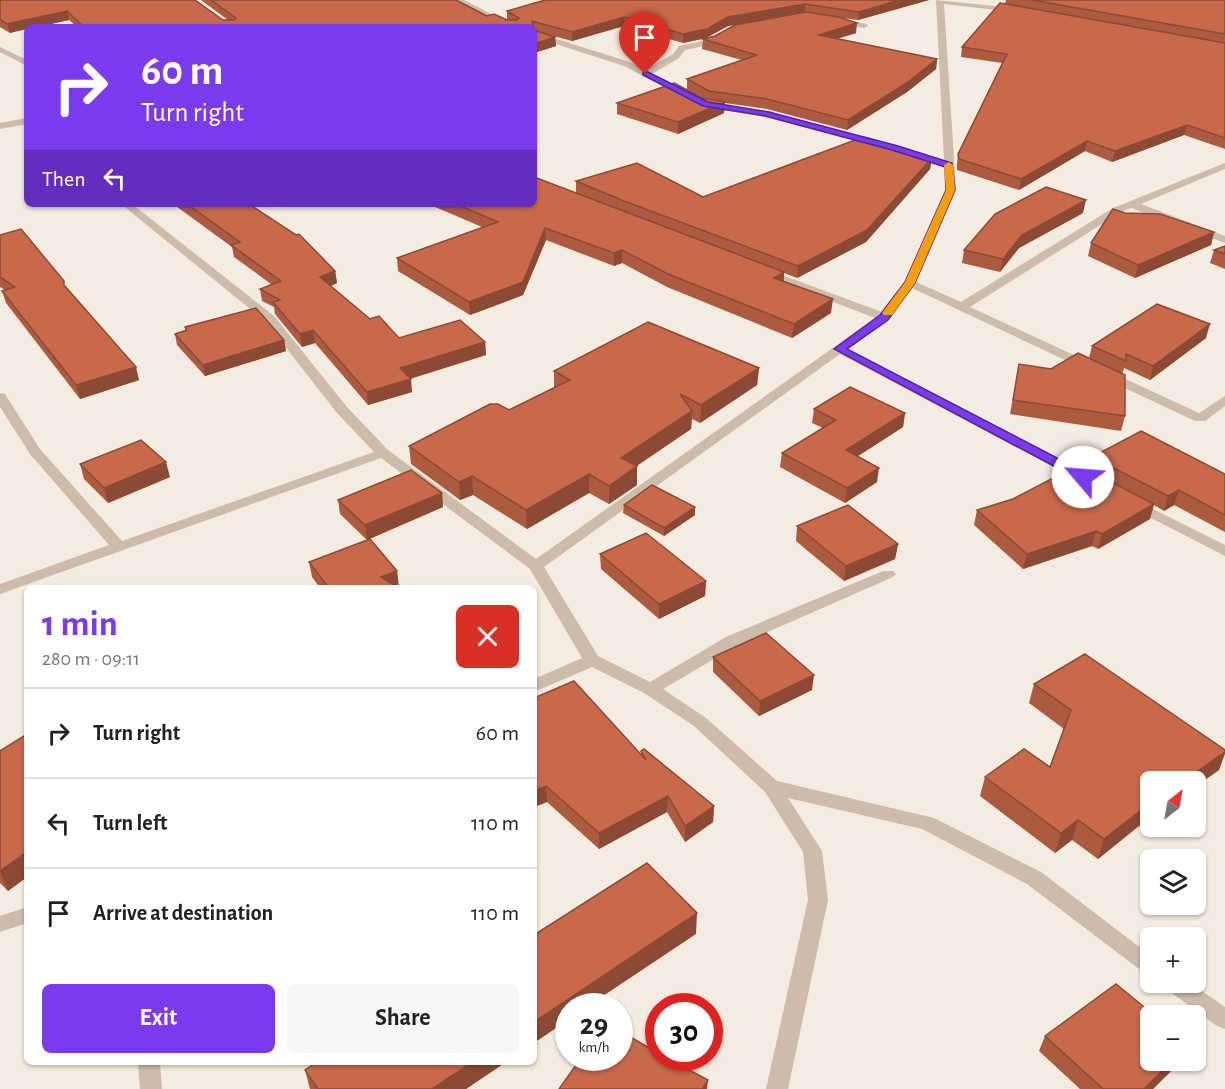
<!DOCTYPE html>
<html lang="en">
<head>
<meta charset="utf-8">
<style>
	body { margin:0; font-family:"Alegreya Sans",sans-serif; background:#f6f6f6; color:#222; height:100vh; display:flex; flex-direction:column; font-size:22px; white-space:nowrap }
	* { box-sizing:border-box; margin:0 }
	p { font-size:20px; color:#767676 }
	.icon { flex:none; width:33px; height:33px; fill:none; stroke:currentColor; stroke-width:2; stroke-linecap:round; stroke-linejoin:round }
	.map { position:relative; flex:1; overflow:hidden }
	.sheet { position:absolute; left:24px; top:585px; width:513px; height:480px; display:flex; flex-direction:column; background:#fff; border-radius:9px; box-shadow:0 2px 4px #0004 }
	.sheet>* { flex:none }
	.hud { position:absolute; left:24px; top:24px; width:513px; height:183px; border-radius:9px; box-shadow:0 2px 4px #0004; background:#7c3aed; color:#fff; overflow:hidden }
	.needle { width:39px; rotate:31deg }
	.fabs { position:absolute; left:1140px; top:771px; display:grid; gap:12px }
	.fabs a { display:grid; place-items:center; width:66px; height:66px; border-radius:9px; background:#fff; box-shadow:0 2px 4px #0004; font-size:30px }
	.speed { position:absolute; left:555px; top:993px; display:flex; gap:12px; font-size:30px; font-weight:700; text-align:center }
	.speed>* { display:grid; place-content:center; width:78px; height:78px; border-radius:50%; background:#fff; box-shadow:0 2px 4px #0004; line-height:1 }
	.speed small { font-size:15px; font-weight:400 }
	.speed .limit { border:9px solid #d22; background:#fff; color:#111 }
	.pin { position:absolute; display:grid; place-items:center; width:51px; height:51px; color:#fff; margin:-62px -26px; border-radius:50% 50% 50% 0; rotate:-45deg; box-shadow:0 0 6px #0007 }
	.pin .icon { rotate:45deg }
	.me { position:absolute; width:66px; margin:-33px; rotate:297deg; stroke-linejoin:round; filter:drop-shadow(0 0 4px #0008) }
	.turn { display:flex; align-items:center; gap:21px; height:126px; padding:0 18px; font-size:27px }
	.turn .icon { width:78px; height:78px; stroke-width:2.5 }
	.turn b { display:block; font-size:42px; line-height:51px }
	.then { display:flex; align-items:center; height:57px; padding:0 18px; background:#0003; gap:12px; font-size:22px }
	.round { display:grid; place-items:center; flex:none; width:63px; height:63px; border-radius:9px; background:#f6f6f6 }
	.summary { display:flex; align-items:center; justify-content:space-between; height:102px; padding:0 18px }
	h1 { font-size:36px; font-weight:700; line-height:45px; color:#7c3aed }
	.cta { display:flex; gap:12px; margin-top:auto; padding:12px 18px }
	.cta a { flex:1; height:69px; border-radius:9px; background:#7c3aed; color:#fff; font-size:24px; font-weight:700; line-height:69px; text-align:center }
	.cta a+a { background:#f6f6f6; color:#222 }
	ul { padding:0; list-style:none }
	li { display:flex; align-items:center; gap:18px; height:90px; padding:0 18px; border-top:2px solid #e0e0e0 }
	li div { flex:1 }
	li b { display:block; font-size:22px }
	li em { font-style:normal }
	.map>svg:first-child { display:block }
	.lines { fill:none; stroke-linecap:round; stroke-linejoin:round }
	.street { fill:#cdbbac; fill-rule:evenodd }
	.wall { fill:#ac5a40 }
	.shaded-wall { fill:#8c4a34 }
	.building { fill:#c8694b; stroke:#8c4a34; stroke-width:1.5 }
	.route { fill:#7c3aed; stroke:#51269a; stroke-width:1.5 }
	.slow { fill:#f59e0b }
</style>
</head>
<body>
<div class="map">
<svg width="1225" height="1089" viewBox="0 0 1225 1089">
	<rect width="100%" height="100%" fill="#f4ebe1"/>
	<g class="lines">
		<g class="street">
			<polygon points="454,0 464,0 517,27 507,27"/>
			<polygon points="936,0 1015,8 1019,10 1015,12 944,4 956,190 916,282 961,302 1113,208 1225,163 1225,169 1141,204 1225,236 1225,243 1131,208 1121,212 970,307 1199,413 1225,396 1225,406 1205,421 1195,421 912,288 888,320 848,349 1092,476 1094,479 1092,482 1082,482 840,354 544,567 598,656 650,682 726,637 883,571 893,571 896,574 893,577 738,645 663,689 706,718 777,781 934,818 1041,872 1150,955 1150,975 1143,972 1027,884 922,829 788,798 822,851 828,900 788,1089 766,1089 808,900 803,852 765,792 694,726 644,693 592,667 534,692 534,679 582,658 530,569 381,458 0,594 0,584 109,545 30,454 0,407 0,393 5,394 40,449 122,541 374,452 337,413 266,322 121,204 132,204 274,316 347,407 388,450 536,559 875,318 763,275 763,271 771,271 882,312 905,282 946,190 945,167 907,153 912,150 944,160"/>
			<polygon points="839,19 867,24 868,26 864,28 836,23 836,19"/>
			<polygon points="534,32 630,62 645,70 673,54 679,46 707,40 718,33 724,33 724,37 713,44 685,50 679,58 652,74 708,103 766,111 882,143 877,146 766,117 703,107 624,66 534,37"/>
			<polygon points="0,47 27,60 27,66 0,52"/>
			<polygon points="27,118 27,124 0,129 0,123"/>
			<polygon points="1135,500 1225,545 1225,556 1130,507 1128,504"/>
			<polygon points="27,907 27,923 0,932 0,916"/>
			<polygon points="1162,982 1189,982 1225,1007 1225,1029 1217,1026 1165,988"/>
			<polygon points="138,1062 160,1062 162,1089 140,1089"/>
		</g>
	</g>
	<g class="wall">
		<polygon points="0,0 228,20 201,0 456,0 487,16 507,20 508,20 507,20 507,11 929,0 858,20 842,18 856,33 837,39 937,59 936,69 907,92 847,130 767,109 725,103 724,113 678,134 617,114 617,103 687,89 687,79 742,60 702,49 703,39 715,36 757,21 728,26 706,38 683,43 624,26 572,41 543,33 555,37 556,46 534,53 534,27 77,27 69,20 37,27 27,27 10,33 0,27"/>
		<polygon points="1006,0 1225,0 1225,149 1184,135 1112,162 1085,151 1019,190 957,170 957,164 958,154 1002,63 961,57 962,47 1005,4"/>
		<polygon points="932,158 930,169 866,242 797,278 784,273 784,281 831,313 792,338 667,287 622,263 614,266 546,240 523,295 470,315 398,271 397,258 482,227 428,204 534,204 576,193 576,181 703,197"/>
		<polygon points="173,204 249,204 335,271 337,283 331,286 370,319 399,338 485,342 486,355 410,379 412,392 368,405 315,343 302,347 275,314 274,307 262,301 260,289 271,284 234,257 232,247"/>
		<polygon points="1083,213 1019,248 1000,272 962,263 964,250"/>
		<polygon points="1125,213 1214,232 1211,245 1135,278 1088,256 1091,243"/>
		<polygon points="0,235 66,287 139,380 80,399 6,303 2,291 5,290 0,287"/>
		<polygon points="1225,246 1225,269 1210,263 1214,250"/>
		<polygon points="185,327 284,340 286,351 205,376 177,345 175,334 185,331"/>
		<polygon points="1206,338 1150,380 1124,368 1122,374 1125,416 1121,431 1010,414 1019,364 1051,369 1089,358 1092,346"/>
		<polygon points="759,368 757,385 700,423 692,419 691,429 637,466 637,485 609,504 589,493 527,529 473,495 460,500 411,464 409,446 509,410 554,388 554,371"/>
		<polygon points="814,409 905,413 903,427 858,456 877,482 845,503 780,467 782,453 823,428 812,423"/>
		<polygon points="1092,457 1225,474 1225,532 1174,505 1164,511 1154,505 1150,519 1098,549 1092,546 1023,569 974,525 977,510 1013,499 1089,471"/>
		<polygon points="80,464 170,477 108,503 84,479"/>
		<polygon points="442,493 443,507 367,540 340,514 338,500"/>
		<polygon points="624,505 695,515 664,536 623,513"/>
		<polygon points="797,526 898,544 895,559 844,581 796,541"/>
		<polygon points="600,554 706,581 705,596 659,619 601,569"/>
		<polygon points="309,562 399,586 397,587 398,588 320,588 312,577"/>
		<polygon points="713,657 812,690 759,716 713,672"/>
		<polygon points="1034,684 1225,750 1225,754 1219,770 1196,786 1196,782 1150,782 1150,817 1098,859 1072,840 1055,853 980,796 985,777 1050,767 1064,729 1029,703"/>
		<polygon points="534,698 641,754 641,751 714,806 713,822 685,842 667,812 599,849 547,802 534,807"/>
		<polygon points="27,734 27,877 8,891 0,883 0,751"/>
		<polygon points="1045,1036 1150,1060 1182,1060 1153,1089 1080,1089 1039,1051"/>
		<polygon points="506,1062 466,1089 310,1089 305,1070"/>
	</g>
	<g class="shaded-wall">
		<polygon points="899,0 929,0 858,20 859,12"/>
		<polygon points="805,4 805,13 728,26 706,38 683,43 683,34 728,17"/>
		<polygon points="67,11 69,20 37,27 27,27 27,29 10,33 7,24"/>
		<polygon points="624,17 624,26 572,41 572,32"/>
		<polygon points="857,23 856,33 819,44 819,35"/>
		<polygon points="555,37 556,46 534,53 534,44"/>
		<polygon points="937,59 936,69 907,92 847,130 848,120"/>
		<polygon points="725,102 724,113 678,134 678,122"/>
		<polygon points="1187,125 1184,135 1112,162 1115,151"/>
		<polygon points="1087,141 1085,151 1019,190 1021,179"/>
		<polygon points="932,158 930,169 866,242 797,278 798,266"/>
		<polygon points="1086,200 1083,213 1019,248 1000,272 1003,259 1022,235"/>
		<polygon points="545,228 546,240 523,295 470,315 469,302"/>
		<polygon points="1214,232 1211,245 1135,278 1138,265"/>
		<polygon points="622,250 622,263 614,266 614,253"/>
		<polygon points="335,271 337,283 322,289 320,277"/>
		<polygon points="784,272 783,285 774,278"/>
		<polygon points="833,299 831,313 792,338 794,324"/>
		<polygon points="1210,324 1206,338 1150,380 1153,366"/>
		<polygon points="313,330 315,343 302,347 300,334"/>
		<polygon points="284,340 286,351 205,376 203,365"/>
		<polygon points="485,342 486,355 402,381 400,368"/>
		<polygon points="136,367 139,380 80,399 76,385"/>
		<polygon points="759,368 757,385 700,423 701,405"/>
		<polygon points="411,379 412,392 368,405 367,392"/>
		<polygon points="692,411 691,429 621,476 621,458"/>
		<polygon points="905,413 903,427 844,465 846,450"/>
		<polygon points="166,462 170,477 108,503 104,488"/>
		<polygon points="637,466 637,485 609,504 609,486"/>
		<polygon points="879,468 877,482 845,503 847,488"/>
		<polygon points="589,474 589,493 527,529 526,510"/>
		<polygon points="472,476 473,495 460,500 459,482"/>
		<polygon points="1179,490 1174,505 1164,511 1168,496"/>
		<polygon points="442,493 443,507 367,540 365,525"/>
		<polygon points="1154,504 1150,519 1098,549 1102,534"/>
		<polygon points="695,507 695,515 664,536 664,528"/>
		<polygon points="1096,531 1092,546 1023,569 1027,554"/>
		<polygon points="898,544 895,559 844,581 846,566"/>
		<polygon points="397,571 399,586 394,588 381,577"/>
		<polygon points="706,581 705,596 659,619 659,604"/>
		<polygon points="814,675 812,690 759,716 760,701"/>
		<polygon points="1225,752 1219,770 1196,786 1196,782 1182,782"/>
		<polygon points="546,786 547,802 534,807 534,791"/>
		<polygon points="668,796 667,812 599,849 599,833"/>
		<polygon points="1150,803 1150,817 1098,859 1104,839"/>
		<polygon points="714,806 713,822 685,842 685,826"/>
		<polygon points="1078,820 1072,840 1055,853 1061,833"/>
		<polygon points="27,852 27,877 8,891 0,871"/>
		<polygon points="697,913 696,934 588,1006 568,1006 568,1020 534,1043 534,1022"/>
		<polygon points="1173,1060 1182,1060 1153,1089 1144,1089"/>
		<polygon points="473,1062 506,1062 466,1089 432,1089"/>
		<polygon points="708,1080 707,1089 702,1089"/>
	</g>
	<g class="building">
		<polygon points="0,0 195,0 223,20 234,20 236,18 211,0 456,0 487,16 494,14 507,20 517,20 519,18 507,11 545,0 899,0 859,12 805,4 728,17 707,29 683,34 624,17 572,32 532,21 533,27 84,27 67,11 7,24 0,19"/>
		<polygon points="1032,0 1225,0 1225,34"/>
		<polygon points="1000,3 1225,43 1225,138 1187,125 1115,151 1087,141 1021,179 959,159 958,154 1007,54 962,47"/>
		<polygon points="806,12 839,17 857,23 819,35 937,59 908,82 848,120 767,99 709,91 687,79 757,55 703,39 715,36 735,25"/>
		<polygon points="534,30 555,37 534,44"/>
		<polygon points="674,83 702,98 725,102 678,122 617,103"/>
		<polygon points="863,137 932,158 867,230 798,266 624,201 576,181 637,163 703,197"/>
		<polygon points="534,177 784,272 774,278 833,299 794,324 668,274 622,250 614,253 545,228 523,282 469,302 397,258 498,222 456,204 534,204"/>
		<polygon points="1046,187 1086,200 1022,235 1003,259 964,250 995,214"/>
		<polygon points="187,204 249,204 296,235 299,234 335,271 320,277 370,319 379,316 399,338 460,320 485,342 400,368 411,379 367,392 313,330 300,334 273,302 280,300 260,289 281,281 231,245 240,242"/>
		<polygon points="1113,209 1125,213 1160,214 1214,232 1138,265 1091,243"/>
		<polygon points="21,229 64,281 64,285 136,367 76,385 2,291 15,287 0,277 0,235"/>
		<polygon points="1225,246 1225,254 1214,250"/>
		<polygon points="1157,304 1210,324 1153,366 1126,354 1126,361 1092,346"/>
		<polygon points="256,308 284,340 203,365 175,334 187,330 185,327"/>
		<polygon points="648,322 759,368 701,405 680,394 692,411 621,458 637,466 609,486 589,474 526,510 472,476 459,482 409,446 490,404 498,404 509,410 570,380 554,371"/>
		<polygon points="1078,353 1125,375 1125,416 1013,400 1019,364 1051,369"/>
		<polygon points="850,387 905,413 846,450 879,468 847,488 782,453 836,420 814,409"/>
		<polygon points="1141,431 1225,474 1225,515 1179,490 1168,496 1092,457"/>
		<polygon points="141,440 166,462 104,488 80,464"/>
		<polygon points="1078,465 1154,504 1102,534 1096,531 1027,554 977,510 1013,499"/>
		<polygon points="411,470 442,493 365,525 338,500"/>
		<polygon points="652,485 695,507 664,528 624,505"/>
		<polygon points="848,505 898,544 846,566 797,526"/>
		<polygon points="646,533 706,581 659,604 600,554"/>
		<polygon points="370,539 397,571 381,577 398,588 329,588 309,562"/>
		<polygon points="766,633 814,675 760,701 713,657"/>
		<polygon points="1085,654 1225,750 1225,752 1182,782 1150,782 1150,803 1104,839 1078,820 1061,833 985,777 1024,749 1050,767 1071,710 1034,684"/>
		<polygon points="574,681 646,760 641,751 644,749 714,806 685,826 668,796 599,833 546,786 534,791 534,698"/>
		<polygon points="27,734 27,852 0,871 0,751"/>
		<polygon points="647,863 697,913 534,1022 534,935"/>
		<polygon points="1116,984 1155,1016 1150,1016 1150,1060 1173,1060 1144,1089 1103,1089 1045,1036"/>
		<polygon points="620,1031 658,1053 658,1058 667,1058 708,1080 702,1089 559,1089 581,1058 620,1058"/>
		<polygon points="317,1062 473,1062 432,1089 318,1089 305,1070"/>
	</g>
	<polygon class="route" points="643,72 648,72 708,102 769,112 898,146 952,163 955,190 915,283 888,320 847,349 1088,474 1089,477 1088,479 1078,479 834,349 880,315 905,282 946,190 945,167 892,150 765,116 703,106 643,75"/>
	<polygon class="slow" points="949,162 953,165 955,190 915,283 892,315 884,315 882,313 905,282 946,190 944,165"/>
</svg>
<div class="fabs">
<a><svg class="needle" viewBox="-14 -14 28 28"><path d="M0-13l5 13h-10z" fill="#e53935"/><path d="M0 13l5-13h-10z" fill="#767676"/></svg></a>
<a><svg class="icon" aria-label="layers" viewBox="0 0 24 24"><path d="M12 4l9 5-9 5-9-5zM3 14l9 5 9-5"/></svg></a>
<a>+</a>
<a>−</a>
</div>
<div class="speed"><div>29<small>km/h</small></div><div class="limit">30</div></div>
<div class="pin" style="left:645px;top:74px;background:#d93025"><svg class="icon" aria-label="arrive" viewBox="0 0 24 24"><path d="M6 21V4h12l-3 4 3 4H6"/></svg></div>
<svg class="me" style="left:1083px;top:477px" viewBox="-20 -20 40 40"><circle r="19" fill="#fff"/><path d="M0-13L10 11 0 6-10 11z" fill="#7c3aed"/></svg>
<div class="hud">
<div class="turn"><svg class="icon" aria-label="right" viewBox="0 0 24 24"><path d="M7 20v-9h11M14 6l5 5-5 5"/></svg><div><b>60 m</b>Turn right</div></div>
<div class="then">Then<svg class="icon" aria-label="left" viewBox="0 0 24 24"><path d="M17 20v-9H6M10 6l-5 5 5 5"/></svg></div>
</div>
<section class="sheet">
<div class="summary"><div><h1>1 min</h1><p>280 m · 09:11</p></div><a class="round" style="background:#d93025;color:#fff"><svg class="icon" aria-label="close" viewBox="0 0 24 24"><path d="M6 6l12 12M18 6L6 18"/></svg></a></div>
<ul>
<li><svg class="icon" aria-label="right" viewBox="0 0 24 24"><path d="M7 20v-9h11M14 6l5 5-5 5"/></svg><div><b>Turn right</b></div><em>60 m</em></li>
<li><svg class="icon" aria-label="left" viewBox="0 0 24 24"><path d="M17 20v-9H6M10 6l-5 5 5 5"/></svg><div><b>Turn left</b></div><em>110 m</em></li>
<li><svg class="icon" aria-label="arrive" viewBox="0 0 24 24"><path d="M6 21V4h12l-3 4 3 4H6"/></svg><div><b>Arrive at destination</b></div><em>110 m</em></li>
</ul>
<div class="cta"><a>Exit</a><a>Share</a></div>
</section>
</div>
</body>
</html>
